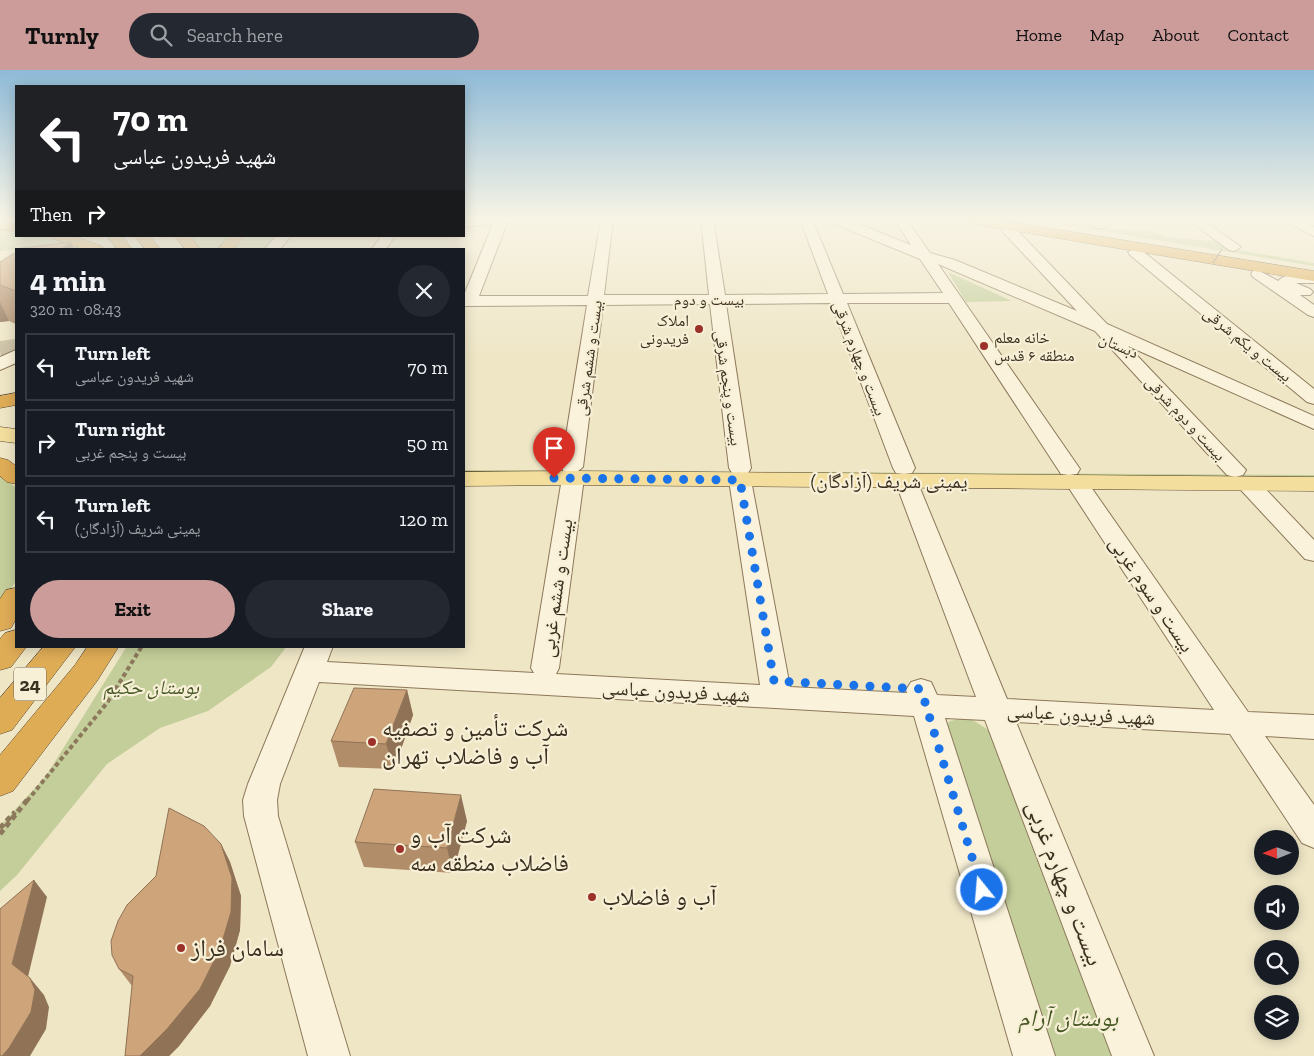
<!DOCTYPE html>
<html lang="en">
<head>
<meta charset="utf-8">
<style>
	body { margin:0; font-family:"Zilla Slab","Noto Naskh Arabic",serif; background:#242831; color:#f1f3f6; height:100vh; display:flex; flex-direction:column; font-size:19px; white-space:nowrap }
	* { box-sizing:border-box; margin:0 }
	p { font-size:16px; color:#9ea1a6 }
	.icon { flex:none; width:28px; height:28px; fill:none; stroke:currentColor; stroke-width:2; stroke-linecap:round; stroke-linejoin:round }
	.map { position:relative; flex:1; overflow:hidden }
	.sheet { position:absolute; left:15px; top:178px; width:450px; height:400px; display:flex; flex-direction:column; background:#171b24; border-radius:0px; box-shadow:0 2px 12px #0003 }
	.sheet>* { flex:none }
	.hud { position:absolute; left:15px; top:15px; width:450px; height:152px; border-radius:0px; box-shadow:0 2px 12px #0003; background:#202124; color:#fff; overflow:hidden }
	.needle { width:32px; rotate:269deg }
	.controls { position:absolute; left:1254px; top:760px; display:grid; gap:10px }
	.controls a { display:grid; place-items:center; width:45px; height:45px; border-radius:50%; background:#171b24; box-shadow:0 2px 12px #0003; font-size:25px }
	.pin { position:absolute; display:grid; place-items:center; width:42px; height:42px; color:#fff; margin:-51px -21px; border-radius:50% 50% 50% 0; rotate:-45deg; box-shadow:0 0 5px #0007 }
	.pin .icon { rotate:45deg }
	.me { position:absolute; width:55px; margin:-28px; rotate:343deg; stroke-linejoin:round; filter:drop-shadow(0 0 4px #0008) }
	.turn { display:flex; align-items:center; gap:18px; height:105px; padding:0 15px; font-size:22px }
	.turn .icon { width:65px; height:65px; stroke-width:2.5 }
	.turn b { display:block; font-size:35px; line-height:42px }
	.then { display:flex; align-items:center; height:48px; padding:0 15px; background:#0003; gap:10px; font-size:19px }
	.round { display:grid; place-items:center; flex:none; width:52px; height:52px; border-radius:26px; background:#242831 }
	.summary { display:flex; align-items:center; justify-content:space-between; height:85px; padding:0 15px }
	h1 { font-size:30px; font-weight:700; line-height:38px }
	.primary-button { display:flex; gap:10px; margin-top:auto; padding:10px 15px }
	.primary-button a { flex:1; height:58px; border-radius:30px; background:#cb9c9a; color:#111; font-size:20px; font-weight:700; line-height:58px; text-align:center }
	.primary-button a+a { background:#242831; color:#f1f3f6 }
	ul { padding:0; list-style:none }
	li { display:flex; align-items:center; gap:15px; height:68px; margin:0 10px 8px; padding:0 5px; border:2px solid #363941; border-radius:0px }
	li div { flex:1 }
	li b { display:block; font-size:19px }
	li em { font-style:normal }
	header { display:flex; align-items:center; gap:30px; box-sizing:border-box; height:70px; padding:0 25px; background:#cb9c9a; color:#111 }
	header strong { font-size:24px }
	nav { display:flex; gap:28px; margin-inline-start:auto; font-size:18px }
	.search { width:350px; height:45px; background:#242831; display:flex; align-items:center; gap:12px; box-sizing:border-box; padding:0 18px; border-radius:28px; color:#9ea1a6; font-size:19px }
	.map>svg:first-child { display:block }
	.green { fill:#c4ce9a }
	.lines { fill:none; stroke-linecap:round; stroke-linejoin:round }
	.minor-tunnel { stroke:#cbc1a5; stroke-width:18; stroke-dasharray:18 9; stroke-linecap:butt }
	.minor-casing { stroke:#8c785b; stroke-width:2 }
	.major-casing { stroke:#59462f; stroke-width:1 }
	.highway-casing { stroke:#59462f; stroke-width:1 }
	.path-far1 { stroke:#8c785b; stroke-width:4; stroke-dasharray:4.5 3; stroke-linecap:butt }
	.path { stroke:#8c785b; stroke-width:5; stroke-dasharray:5.5 4; stroke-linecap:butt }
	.minor { fill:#faf2da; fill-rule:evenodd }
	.major { fill:#f3de9e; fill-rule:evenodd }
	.highway { fill:#dfac56; fill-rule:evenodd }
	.path-bridge { stroke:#8c785b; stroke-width:2; stroke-dasharray:2 1; stroke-linecap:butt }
	.wall { fill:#b18d6a }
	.shaded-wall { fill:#907356 }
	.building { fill:#cea47b; stroke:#907356 }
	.route { stroke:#1a73e8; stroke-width:9; stroke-dasharray:0 16.2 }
	.poi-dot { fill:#9c312a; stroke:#f7efd6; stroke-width:2 }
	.labels { text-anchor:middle; stroke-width:4.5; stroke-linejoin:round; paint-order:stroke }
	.far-street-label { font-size:16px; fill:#3b2f1f; stroke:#f7efd6 }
	.far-poi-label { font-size:16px; fill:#3b2f1f; stroke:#f7efd6; text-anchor:end }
	.shield { fill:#f7efd6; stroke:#736956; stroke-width:1 }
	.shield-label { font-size:19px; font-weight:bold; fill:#3b2f1f }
	.street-label { font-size:20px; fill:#3b2f1f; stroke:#f7efd6 }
	.park-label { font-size:20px; font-style:italic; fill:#485825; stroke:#f7efd6 }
	.near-poi-label { font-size:24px; fill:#3b2f1f; stroke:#f7efd6; text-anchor:start }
	.near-street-label { font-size:24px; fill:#3b2f1f; stroke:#f7efd6 }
	.near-park-label { font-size:24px; font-style:italic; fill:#485825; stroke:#f7efd6 }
</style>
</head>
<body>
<header>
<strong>Turnly</strong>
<div class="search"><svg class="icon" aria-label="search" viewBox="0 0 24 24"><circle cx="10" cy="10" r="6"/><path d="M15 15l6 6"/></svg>Search here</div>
<nav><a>Home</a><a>Map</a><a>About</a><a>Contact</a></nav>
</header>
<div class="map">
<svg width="1314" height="986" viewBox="0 0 1314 986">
	<rect width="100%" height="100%" fill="#efe6c6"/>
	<g class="green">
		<polygon points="1030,149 1048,149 1113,159 1152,161 1166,167 1213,171 1238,180 1314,193 1314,196"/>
		<polygon points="0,158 16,161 16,166 46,166 84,179 16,179 16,180 0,181"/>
		<polygon points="186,166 232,166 220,179 198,179"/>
		<polygon points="246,166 276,166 264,179 234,179"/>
		<polygon points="948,202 1012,231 966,232"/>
		<polygon points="464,400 1314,405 1314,409 464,406"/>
		<polygon points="0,404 16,418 16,511 0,535"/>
		<polygon points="127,576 287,576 271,597 208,641 160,658 107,694 17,805 0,821 0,756 46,706"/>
		<polygon points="960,649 971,649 990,661 1120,986 1043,986 943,659 950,651"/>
	</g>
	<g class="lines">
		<polyline class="minor-tunnel" points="0,280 16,278"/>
		<g class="minor-casing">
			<g id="minor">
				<path d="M464,149H516L515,152L507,153L479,226H588L601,149H613L604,225H709L701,149H713L725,225L828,224L800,149H812L843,224L943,223L920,189L830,152L829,149H846L911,175L894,149H906L930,183L955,190L1077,241L1004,163L1002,160L1009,156L1014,157L1107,254L1314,346V359L1128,276L1246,400L1243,405L1235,407L1227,405L1095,261L938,194L1080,399L1077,404L1069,405L1061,404L949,233H847L915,398L912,403L904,404L896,403L893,398L831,233L726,234L751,398L748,403L742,404L748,405L751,410L790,617L907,623L906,620L911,612L921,609L931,612L937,625L976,627L895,411L898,406L906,404L914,406L917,411L1007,629L1214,640L1065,412L1068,407L1076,405L1084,407L1248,642L1314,645V669L1265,666L1314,735V778L1302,773L1230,664L1016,652L1154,986H1112L985,650L945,648L1055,986H1013L914,646L319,612L280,714L277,730L278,746L350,986H308L244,746L243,730L248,714L305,576H333L327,592L534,603L531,598L562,408L568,403L564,402L561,397L587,235L464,236V225L493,154L464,157ZM710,234L729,398L732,403L738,404L732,405L729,410L760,615L556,604L559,598L584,408L581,403L577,402L583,397L603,235Z"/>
				<polygon points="1088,149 1102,149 1107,155 1106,158 1096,158"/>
				<polygon points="1187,149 1201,149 1241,177 1234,181 1229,180"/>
				<polygon points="1285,149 1300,149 1314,157 1314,166 1286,152"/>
				<polygon points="276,166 291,166 280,179 265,179"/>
				<polygon points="381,166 395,166 386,179 372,179"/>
				<polygon points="1135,178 1140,179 1314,319 1314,334 1307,332 1130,185 1128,182"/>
				<path d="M1258,200L1278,211C1286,202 1303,205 1314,205V213H1296L1310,219L1313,222L1310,225H1300L1314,235V247L1308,245L1253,207L1251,204L1253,201Z"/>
				<polygon points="16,280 16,293 0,300 0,287"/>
				<polygon points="1248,407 1256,409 1314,470 1314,491 1305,489 1240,419 1237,414 1240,409"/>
			</g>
		</g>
		<g class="major-casing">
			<g id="major">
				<polygon points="0,357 16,359 16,373 0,371"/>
				<polygon points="573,401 1314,407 1314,421 573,415 464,416 464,402"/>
			</g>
		</g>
		<g class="highway-casing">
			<g id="highway">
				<polygon points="960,149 992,149 1314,201 1314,211 967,153"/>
				<polygon points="0,151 16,154 16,162 0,159"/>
				<polygon points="52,166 74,166 102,176 104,179 82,179 54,169"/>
				<polygon points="107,166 122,166 132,179 117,179"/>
				<polygon points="135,166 150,166 160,179 145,179"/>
				<polygon points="175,166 190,166 200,179 185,179"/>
				<polygon points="229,166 244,166 234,179 218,179"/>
				<polygon points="16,323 16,335 0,338 0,326"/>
				<polygon points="0,388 8,390 16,396 16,414 7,412 0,406"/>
				<polygon points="16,518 16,549 11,558 0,561 0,529 6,520"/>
				<polygon points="16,560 16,576 27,576 11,597 0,600 0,569 5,563"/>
				<polygon points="44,576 76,576 12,660 0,664 0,628"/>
				<polygon points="88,576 119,576 97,611 13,721 0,726 0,685 75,595"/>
			</g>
		</g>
		<polyline class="path-far1" points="27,731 107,633 142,576"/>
		<g class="path">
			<polyline points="0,758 15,742"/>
			<polyline points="0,764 28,729"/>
		</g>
		<use href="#minor" class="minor"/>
		<use href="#major" class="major"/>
		<use href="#highway" class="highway"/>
		<polyline class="path-bridge" points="1213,193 1222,179"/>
	</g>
	<g class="wall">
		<polygon points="16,182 16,254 9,251 0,252 0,192"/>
		<polygon points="407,620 413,645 394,699 339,697 331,671"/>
		<polygon points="467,751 453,803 364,797 355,772"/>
		<polygon points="221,774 230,792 241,826 240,860 230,896 210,936 179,976 169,986 125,986 132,916 119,899 156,806"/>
	</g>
	<g class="shaded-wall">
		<polygon points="71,172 74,179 61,179"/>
		<polygon points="0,232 9,251 0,252"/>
		<polygon points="407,620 413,645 394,699 386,674"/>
		<polygon points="461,725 467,751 453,803 447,778"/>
		<polygon points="221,774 230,792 241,826 240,860 230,896 210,936 179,976 169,986 140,986"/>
		<polygon points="34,810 47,827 27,911 12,894"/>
		<polygon points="30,908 44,925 49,937 46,959 30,986 2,986"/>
	</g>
	<g class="building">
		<polygon points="71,172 61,179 22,179 22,178"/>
		<polygon points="16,182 16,221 0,215 0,192"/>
		<polygon points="354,618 407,620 386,674 331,671"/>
		<polygon points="374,719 461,725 447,778 355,772"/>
		<polygon points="169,738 204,756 221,774 232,808 231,842 220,879 200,919 167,959 140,986 125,986 133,906 119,899 112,885 111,871 118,851 127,835 156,806"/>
		<polygon points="34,810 12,894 30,908 35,920 31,942 9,978 2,986 0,986 0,839"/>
	</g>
	<linearGradient id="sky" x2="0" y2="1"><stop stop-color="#8ebad7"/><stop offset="0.52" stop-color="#f8f4e5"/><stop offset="1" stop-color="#f8f4e5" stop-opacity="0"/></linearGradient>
	<rect width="1314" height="287" fill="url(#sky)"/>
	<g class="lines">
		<polyline class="route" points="554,408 740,410 774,611 921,619 982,820"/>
	</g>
	<g class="poi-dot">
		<circle cx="699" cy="259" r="5"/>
		<circle cx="984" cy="276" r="5"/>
		<circle cx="372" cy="672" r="5"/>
		<circle cx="400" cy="779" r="5"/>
		<circle cx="592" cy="827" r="5"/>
		<circle cx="181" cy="878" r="5"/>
	</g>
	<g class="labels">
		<g class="far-street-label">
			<text x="709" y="235">بیست و دوم</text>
			<text transform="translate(1248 274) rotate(39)" y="6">بیست و یکم شرقی</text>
			<text transform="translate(1119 275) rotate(24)" y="6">دبستان</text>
			<text transform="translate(588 288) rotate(-82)" y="6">بیست و ششم شرقی</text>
			<text transform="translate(860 288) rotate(69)" y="6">بیست و چهارم شرقی</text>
			<text transform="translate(729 318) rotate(82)" y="6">بیست و پنجم شرقی</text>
			<text transform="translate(1186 348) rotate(47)" y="6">بیست و دوم شرقی</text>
		</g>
		<g class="far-poi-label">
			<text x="689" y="256">املاک<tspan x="689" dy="18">فریدونی</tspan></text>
			<text x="994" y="273" text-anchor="start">خانه معلم<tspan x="994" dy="18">منطقه ۶ قدس</tspan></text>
		</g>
		<rect class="shield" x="14" y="597.5" width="32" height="33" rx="4"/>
		<g class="shield-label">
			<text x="30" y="621">24</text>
		</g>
		<g class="street-label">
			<text x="889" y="418">یمینی شریف (آزادگان)</text>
			<text transform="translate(556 518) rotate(-82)" y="7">بیست و ششم غربی</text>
			<text transform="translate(1152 524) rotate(56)" y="7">بیست و سوم غربی</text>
			<text transform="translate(676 621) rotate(3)" y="7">شهید فریدون عباسی</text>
			<text transform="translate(1081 644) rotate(3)" y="7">شهید فریدون عباسی</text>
		</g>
		<g class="park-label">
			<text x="151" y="624">بوستان حکیم</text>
		</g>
		<g class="near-poi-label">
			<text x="382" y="666">شركت تأمين و تصفيه<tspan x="382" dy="28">آب و فاضلاب تهران</tspan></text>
			<text x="410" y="773">شرکت آب و<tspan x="410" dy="28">فاضلاب منطقه سه</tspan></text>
			<text x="602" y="835">آب و فاضلاب</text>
			<text x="191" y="886">سامان فراز</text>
		</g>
		<g class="near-street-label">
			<text transform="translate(1065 813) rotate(69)" y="8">بیست و چهارم غربی</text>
		</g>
		<g class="near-park-label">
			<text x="1068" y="956">بوستان آرام</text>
		</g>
	</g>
</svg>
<div class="controls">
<a><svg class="needle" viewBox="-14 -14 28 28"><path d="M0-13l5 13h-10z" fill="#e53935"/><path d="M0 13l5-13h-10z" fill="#9ea1a6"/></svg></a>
<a><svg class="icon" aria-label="sound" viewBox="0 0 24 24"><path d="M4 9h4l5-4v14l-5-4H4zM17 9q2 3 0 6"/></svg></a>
<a><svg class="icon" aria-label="search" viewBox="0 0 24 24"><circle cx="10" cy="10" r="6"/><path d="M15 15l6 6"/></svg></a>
<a><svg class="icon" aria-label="layers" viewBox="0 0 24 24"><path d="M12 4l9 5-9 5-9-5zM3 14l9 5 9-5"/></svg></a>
</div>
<div class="pin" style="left:554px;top:408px;background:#d93025"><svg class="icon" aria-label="arrive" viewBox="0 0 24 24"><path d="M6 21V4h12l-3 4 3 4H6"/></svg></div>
<svg class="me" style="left:982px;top:820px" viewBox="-20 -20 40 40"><circle r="17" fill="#1a73e8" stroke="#fff" stroke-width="3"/><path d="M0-11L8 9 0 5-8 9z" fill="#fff"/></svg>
<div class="hud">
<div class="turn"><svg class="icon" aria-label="left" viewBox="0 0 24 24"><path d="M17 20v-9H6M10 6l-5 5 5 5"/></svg><div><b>70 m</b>شهید فریدون عباسی</div></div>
<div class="then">Then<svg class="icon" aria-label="right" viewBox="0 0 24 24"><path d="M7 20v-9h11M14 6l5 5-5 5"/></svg></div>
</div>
<section class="sheet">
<div class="summary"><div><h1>4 min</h1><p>320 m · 08:43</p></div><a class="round"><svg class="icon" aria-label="close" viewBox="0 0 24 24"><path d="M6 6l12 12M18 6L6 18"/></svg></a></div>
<ul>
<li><svg class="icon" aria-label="left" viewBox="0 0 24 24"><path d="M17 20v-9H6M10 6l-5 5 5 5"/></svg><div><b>Turn left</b><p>شهید فریدون عباسی</p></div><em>70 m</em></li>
<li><svg class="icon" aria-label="right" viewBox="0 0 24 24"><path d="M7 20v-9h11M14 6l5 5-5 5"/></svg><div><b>Turn right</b><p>بیست و پنجم غربی</p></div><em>50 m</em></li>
<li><svg class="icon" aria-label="left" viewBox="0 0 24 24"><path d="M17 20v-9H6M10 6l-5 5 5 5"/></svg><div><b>Turn left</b><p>یمینی شریف (آزادگان)</p></div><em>120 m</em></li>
</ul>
<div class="primary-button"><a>Exit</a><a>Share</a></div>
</section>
</div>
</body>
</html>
